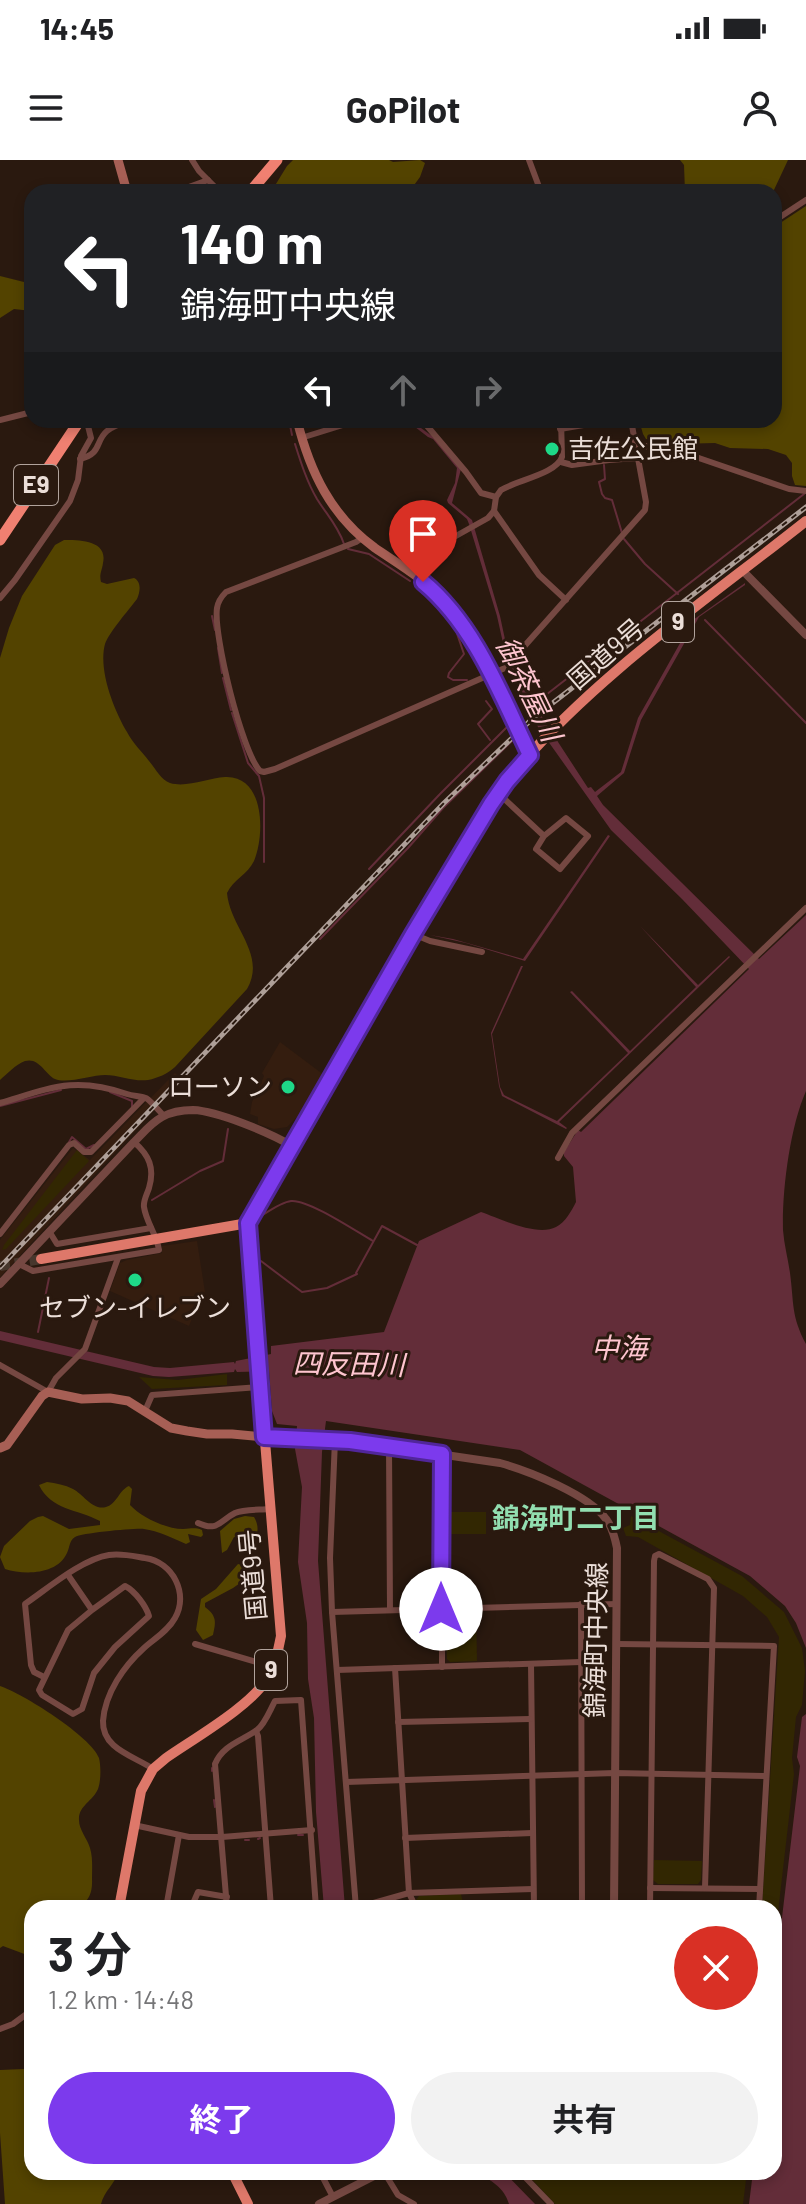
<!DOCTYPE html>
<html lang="ja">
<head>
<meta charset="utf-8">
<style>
	body { margin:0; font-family:Barlow,"Noto Sans JP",sans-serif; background:#f2f2f2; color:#202124; height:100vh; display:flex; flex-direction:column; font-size:30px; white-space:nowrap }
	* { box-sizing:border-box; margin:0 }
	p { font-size:26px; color:#757577 }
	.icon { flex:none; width:44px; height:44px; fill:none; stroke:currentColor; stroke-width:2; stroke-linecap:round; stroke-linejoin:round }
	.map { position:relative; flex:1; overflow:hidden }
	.drawer { position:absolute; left:24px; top:1740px; width:758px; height:280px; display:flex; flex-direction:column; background:#fff; border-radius:24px; box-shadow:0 4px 12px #0003 }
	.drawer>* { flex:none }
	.top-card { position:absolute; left:24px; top:24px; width:758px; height:244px; border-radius:24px; box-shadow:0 4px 12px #0003; background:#202124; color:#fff; overflow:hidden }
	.pin { position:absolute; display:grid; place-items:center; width:68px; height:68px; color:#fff; margin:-82px -34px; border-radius:50% 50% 50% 0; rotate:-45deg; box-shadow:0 0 8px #0007 }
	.pin .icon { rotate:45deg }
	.me { position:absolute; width:88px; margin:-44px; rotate:0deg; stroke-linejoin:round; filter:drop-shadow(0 0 6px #0008) }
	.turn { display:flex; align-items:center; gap:28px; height:168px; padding:0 24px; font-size:36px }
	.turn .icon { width:104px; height:104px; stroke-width:2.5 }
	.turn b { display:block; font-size:56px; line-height:68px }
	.lanes { display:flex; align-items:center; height:76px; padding:0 24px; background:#0003; justify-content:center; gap:40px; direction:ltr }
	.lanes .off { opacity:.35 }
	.round { display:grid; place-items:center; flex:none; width:84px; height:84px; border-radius:42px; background:#f2f2f2 }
	.headline { display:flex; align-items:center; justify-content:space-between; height:136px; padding:0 24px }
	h1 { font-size:48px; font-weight:700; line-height:60px }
	.cta { display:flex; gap:16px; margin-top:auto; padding:16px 24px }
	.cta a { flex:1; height:92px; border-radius:48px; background:#7c3aed; color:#fff; font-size:32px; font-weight:700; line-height:92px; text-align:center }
	.cta a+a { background:#f2f2f2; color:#202124 }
	.status { display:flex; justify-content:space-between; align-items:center; height:56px; padding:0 40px; background:#fff; direction:ltr }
	.status svg { height:22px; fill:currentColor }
	header { display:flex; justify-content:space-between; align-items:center; height:104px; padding:0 24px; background:#fff; font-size:36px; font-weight:700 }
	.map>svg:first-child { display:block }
	.built { fill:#341d0f }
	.green { fill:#322702 }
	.forest { fill:#534300 }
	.water { fill:#632d39 }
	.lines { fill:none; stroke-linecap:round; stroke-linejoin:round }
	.stream { stroke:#632d39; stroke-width:2 }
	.trunk-tunnel { stroke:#47372d; stroke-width:10; stroke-dasharray:10 5; stroke-linecap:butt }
	.minor { stroke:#754842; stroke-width:6 }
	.tertiary { stroke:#754842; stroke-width:8 }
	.secondary { stroke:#a75f55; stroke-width:9 }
	.trunk { stroke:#de786a; stroke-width:10 }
	.motorway { stroke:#f08071; stroke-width:11 }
	.rail-casing { stroke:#ae9f98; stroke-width:5 }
	.rail { stroke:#2a190f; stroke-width:2; stroke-dasharray:6; stroke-linecap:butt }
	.route-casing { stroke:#51269a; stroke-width:20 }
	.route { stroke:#7c3aed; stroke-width:14 }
	.poi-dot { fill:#1ed888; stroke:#2a190f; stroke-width:3 }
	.labels { text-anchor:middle; stroke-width:6; stroke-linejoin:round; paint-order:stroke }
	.shield { fill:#2a190f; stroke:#b1a39c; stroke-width:2 }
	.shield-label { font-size:24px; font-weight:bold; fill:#ebded8 }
	.poi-label { font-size:26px; fill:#ebded8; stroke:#2a190f; text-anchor:start }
	.street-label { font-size:26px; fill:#ebded8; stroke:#2a190f }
	.water-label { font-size:28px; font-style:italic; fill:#fec5cf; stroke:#2a190f }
	.neighbourhood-label { font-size:28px; font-weight:bold; fill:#92deb0; stroke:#2a190f }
</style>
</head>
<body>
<div class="status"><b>14:45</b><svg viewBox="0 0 49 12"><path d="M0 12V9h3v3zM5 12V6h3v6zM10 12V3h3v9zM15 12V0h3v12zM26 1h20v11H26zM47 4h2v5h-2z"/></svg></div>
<header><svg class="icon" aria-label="menu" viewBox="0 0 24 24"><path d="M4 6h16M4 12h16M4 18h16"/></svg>GoPilot<svg class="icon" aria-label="person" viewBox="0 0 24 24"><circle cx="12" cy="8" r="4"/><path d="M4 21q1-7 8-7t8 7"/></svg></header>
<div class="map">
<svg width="806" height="2044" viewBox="0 0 806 2044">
	<rect width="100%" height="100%" fill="#2a190f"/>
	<g class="built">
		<polygon points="280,882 324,915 302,952 287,967 274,969 258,964 258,957 250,954 252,942 264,916 262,913"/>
		<polygon points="175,913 182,920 0,1117 0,1080 73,988 90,1000"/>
		<polygon points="197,1081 205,1132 200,1138 189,1166 110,1131 120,1103 127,1100 162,1093 162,1086"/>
	</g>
	<g class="green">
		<polygon points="77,990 89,1001 6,1089 2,1090 4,1085"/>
		<polygon points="227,1214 227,1225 152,1229 139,1217 178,1220"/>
		<rect x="447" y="1352" width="39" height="22"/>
		<polygon points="631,1356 742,1416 784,1452 802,1488 805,1511 802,1545 796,1557 792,1598 794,1614 774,1787 774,1748 762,1748 779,1477 767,1457 743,1436 638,1377 626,1376 623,1368 630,1365"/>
		<polygon points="476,1451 477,1501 450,1502 447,1499 445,1456 449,1452"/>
		<polygon points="654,1700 702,1701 701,1720 698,1724 658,1724 653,1720"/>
		<polygon points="461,1734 464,1748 420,1748 416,1740 419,1736"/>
		<polygon points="525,2012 747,2012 743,2044 555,2044"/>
	</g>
	<g class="forest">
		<polygon points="293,0 389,0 393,2 420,0 425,3 420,17 409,32 271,32 287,6"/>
		<polygon points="680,0 788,0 773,32 685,32 684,5"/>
		<polygon points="806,46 806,326 795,325 792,316 792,303 786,295 768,289 730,288 715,283 676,284 646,279 643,274 639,260 774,260 774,67"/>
		<polygon points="0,116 24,122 32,122 32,151 14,149 0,158"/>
		<path d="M64,380C79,380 108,380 103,403C102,411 99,414 101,422L107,424L134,418C142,422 140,432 137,439C128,451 110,471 105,484C98,510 114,550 127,572C132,582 142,592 149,601C155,608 161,620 170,623C187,628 208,618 225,617C265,615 265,675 254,701C248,714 233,720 227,733C230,768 267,794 247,829L175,907C167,914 158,918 148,920C134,922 119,915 105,915C92,915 67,924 55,919C45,914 39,897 25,901C16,904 7,914 0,920V498L9,468L22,436L55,385Z"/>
		<path d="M47,1322C56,1323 65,1325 73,1329C83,1334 93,1351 106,1347C117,1344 119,1330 129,1326L132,1329L130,1345C141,1357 166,1369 183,1369C191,1369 194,1367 202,1370L203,1375L201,1377L188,1374L190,1382L186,1384C173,1378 158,1371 144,1369C135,1368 82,1373 75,1377C69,1381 70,1387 67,1393C57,1415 24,1415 5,1409L0,1397L4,1386L30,1361L38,1357L43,1356L69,1369L100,1365V1361C77,1349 51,1350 39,1325Z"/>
		<path d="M245,1356L254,1357C263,1372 254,1386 238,1391L241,1382L239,1378L234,1377L227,1390L222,1393L220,1371L234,1359Z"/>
		<path d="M238,1404L242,1405L246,1413L243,1421L233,1428L205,1443V1447C217,1456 216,1462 213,1475L203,1480L196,1470L201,1439L216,1429Z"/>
		<path d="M0,1526C22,1533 92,1577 99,1598C101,1606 101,1621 98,1629C93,1641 78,1646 79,1660C79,1670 87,1678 90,1688C93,1698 92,1709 92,1719C94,1757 59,1748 32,1748V1792L27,1795L3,1786L0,1788Z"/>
		<path d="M32,1906V2012H118C115,2024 104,2031 101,2044H5L0,1973V1910L24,1909Z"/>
	</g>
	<g class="water">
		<path d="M406,260H410L432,276L461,309L452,343L472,360L500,456L509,498L545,562L588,628L591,627L595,632L621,612L638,558L693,460L745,423V425L699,457L641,560L624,613L597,636L603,645L759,799L806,755V931C790,967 782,1030 783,1070C784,1084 788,1099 790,1113C794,1143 791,1156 806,1184V1488L796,1463L785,1446L750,1416L520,1290L326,1261L322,1292L318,1401L345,1748H324L316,1652L314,1558L308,1519L307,1463L298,1402L302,1327L295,1289L297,1266L277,1264L272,1251L269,1211L237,1212L235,1209L234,1212L169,1217L153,1216L0,1180V1171L154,1207L170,1208L234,1202L235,1204L236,1201L271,1194V1186L384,1172L419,1081L481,1052C501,1059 537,1077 556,1067C565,1063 572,1050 576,1042L573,1007L564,996V992L578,970L581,972L749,809L682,739L611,670L538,567L507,501L497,456L469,364L467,359L448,343L447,340L455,323L457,308L433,279L428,277Z"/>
		<polygon points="608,675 610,676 525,801 466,783 430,775 453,779 523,799"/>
		<polygon points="640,766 698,825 729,796 730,797 559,962 567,968 566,969 502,936 499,926 491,873 521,806 523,806 492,874 500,927 504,935 557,961 628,893 570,832 572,831 630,891 696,827"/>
		<polygon points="806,1554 806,2044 749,2044 753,2012 774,2012 774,1825 800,1606 797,1597 802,1557"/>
		<path d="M477,2012H504L535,2044H509C504,2027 491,2021 477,2012Z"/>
	</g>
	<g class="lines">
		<g class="stream">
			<polyline points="289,260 292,275"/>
			<path d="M295,284C301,303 307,322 317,339C327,355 338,366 344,384"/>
			<polyline points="604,305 605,319 599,322 602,334 605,338 612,340 622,373"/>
			<polyline points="624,379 645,404 678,434"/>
			<polyline points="348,389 369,394 410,421"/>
			<polyline points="212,456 215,470"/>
			<polyline points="705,460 806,563"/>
			<polyline points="453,462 464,494 449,513 448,517 453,520 467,520"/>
			<polyline points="218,488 222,513"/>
			<polyline points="223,518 231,550"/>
			<polyline points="486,541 492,549 478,564 490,580"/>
			<polyline points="533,545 804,334"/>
			<polyline points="232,553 248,603 259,616 264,638 264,702"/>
			<polyline points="369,709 440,634 507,567"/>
			<polyline points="320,779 408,688 443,648 514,579"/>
			<polyline points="110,932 132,941 132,947"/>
			<polyline points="0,946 61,930"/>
			<polyline points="69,982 72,977 86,989 94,985"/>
			<polyline points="152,1040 200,1011 223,1001 228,969"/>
			<path d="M261,1056C269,1051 282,1042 291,1041C308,1039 357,1072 373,1081"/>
			<polyline points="261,1101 302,1132 327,1128 357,1114 356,1113 382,1066 417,1085"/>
			<polyline points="38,1172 49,1118"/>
			<polyline points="212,1608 212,1611"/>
			<polyline points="214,1640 215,1647"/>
			<polyline points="298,1675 303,1675"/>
			<polyline points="258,1679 260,1678"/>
			<polyline points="245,1680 249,1680"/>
		</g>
		<polyline class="trunk-tunnel" points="0,1106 41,1099"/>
		<g class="minor">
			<polyline points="192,0 199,11 220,32"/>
			<polyline points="529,0 541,32"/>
			<polyline points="175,32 208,20"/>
			<polyline points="607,32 615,32"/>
			<polyline points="774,61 806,40"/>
			<polyline points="0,260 32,252"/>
			<polyline points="422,260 466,312 481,333 496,337"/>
			<path d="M561,260L562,297C556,314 517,320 501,330L496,337L494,351L539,415L566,440"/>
			<polyline points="560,269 607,261"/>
			<polyline points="301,278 359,260"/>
			<polyline points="637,288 658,284 789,329 806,331"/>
			<path d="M80,299C102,294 95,281 107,271C113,266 119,266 124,260"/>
			<polyline points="561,302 572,305 609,300 637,298"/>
			<path d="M362,378L356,382L226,432C221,437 218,441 217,448C213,474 242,592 260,611L264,612L275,609L505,508L645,350L646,342L631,260"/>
			<polyline points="409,412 422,395 488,358 494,351"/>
			<polyline points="0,438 15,420 70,341 78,320 81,296 91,278 88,266 81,260"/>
			<polyline points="498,633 544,676 566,658 588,676 560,709 536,689 544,676"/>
			<polyline points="413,774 430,781 482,792"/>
			<path d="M0,943C51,928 74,916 127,934C133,936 140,936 146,938C152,942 158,950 164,956"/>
			<polyline points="558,998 572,973 806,748"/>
			<polyline points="49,1071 57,1084 151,1068"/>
			<polyline points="0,1074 69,985 74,983 84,992 91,992 144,938"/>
			<path d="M19,1104L33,1111L159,1090C157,1075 146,1062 144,1047C143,1041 147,1034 149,1028C155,1008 149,995 134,982"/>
			<polyline points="0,1205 48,1232 56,1218 85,1189 118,1098"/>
			<polyline points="145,1251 152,1235 260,1227"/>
			<polyline points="335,1280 330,1398 332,1452 356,1748"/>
			<polyline points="389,1286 390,1450"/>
			<polyline points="442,1294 442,1507"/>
			<path d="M198,1363C218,1372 219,1361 235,1353C244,1349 259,1350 269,1349"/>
			<path d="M68,1415L92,1450L68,1470L39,1530L42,1535L73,1554L82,1549L94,1513L115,1487L149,1456C146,1446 135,1431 125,1426L92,1450"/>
			<polyline points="581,1444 582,1748"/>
			<polyline points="332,1452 617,1444"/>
			<polyline points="195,1484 273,1507"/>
			<polyline points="617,1484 774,1486 759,1748"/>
			<polyline points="531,1504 534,1748"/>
			<polyline points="395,1508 409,1733 416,1748"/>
			<polyline points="337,1510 581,1502"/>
			<path d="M44,1517L34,1512L31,1505L25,1444C47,1429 82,1399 109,1395C121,1393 133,1396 145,1398C173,1402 189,1434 175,1458C168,1471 154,1479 144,1488C124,1506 105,1533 103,1561C102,1589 134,1596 153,1609"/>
			<polyline points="398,1562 530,1559"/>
			<polyline points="256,1571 258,1576 271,1748"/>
			<polyline points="346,1622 615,1613 766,1616"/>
			<polyline points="134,1665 189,1677 222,1677 312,1670"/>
			<polyline points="405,1678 532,1673"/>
			<polyline points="650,1728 760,1729"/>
			<polyline points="166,1748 179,1675"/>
			<polyline points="191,1748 198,1732 227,1737"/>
			<path d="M227,1748L215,1604C223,1585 242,1581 257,1570C265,1564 270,1550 275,1541L301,1540L316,1748"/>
			<polyline points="356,1748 409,1733 533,1729"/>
			<polyline points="650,1748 654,1401 655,1396 659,1394 708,1419 714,1428 705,1728"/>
			<polyline points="0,1869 13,1864 32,1850"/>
			<polyline points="320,2012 333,2037"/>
			<polyline points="384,2012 398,2035 414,2044"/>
			<polyline points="520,2012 551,2044"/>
		</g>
		<g class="tertiary">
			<polyline points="743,411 806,475"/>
			<path d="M0,1124L134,982C143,973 151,963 162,957C171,952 183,950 193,950C218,951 270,973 292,986"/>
			<path d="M264,1277L350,1281L500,1303C529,1311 589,1335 606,1359C612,1367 615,1378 617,1388L614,1748"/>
			<polyline points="319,2044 382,2012"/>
		</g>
		<g class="secondary">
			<polyline points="118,0 127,32"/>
			<path d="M297,260C310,312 331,356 375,388C400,405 428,421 447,445C484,488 506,545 530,595"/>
			<polyline points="0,1288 7,1285 42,1236 48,1232 82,1239 110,1238 128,1241 171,1268 187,1271 207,1274 232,1274 264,1277"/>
		</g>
		<g class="trunk">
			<polyline points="41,1099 248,1063"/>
			<path d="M119,1748L141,1631L153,1609L166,1598C193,1579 253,1545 268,1517C276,1504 278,1490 281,1476L248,1074V1063L253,1051C314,949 371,844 432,742C457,701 479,655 509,618C593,517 704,442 806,361"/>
			<polyline points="232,2012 248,2044"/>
		</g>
		<g class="motorway">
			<polyline points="250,32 277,0"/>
			<polyline points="0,380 80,260"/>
		</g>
		<g class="rail-casing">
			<polyline id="rail" points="0,1107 444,643 532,559 806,347"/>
		</g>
		<use href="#rail" class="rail"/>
	</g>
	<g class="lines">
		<g class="route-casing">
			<path id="route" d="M423,422C475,465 501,535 530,595L507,621L491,644L413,774L248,1063L264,1277L350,1281L442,1294L441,1449"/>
		</g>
		<use href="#route" class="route"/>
	</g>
	<g class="poi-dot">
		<circle cx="552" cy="289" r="8"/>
		<circle cx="288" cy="927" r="8"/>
		<circle cx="135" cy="1120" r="8"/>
	</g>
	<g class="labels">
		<g class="shield">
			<rect x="14" y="305" width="44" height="40" rx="6"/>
			<rect x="662" y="442" width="32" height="40" rx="6"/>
			<rect x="255" y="1490" width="32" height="40" rx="6"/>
		</g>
		<g class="shield-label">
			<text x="36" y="333">E9</text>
			<text x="678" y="470">9</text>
			<text x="271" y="1518">9</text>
		</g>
		<g class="poi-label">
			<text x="568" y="298">吉佐公民館</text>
			<text x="272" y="936" text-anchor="end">ローソン</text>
			<text x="135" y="1157" text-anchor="middle">セブン-イレブン</text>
		</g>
		<g class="street-label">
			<text transform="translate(606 494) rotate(-41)" y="9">国道9号</text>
			<text transform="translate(253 1415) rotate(-95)" y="9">国道9号</text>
			<text transform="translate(596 1480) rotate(-89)" y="9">錦海町中央線</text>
		</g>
		<g class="water-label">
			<text transform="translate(529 529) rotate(64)" y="10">御茶屋川</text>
			<text x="619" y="1198">中海</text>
			<text transform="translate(349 1204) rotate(1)" y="10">四反田川</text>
		</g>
		<g class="neighbourhood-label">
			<text x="576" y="1368">錦海町二丁目</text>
		</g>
	</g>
</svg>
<div class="pin" style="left:423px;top:422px;background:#d93025"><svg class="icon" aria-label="arrive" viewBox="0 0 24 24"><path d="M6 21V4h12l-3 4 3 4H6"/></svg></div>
<svg class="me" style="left:441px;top:1449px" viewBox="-20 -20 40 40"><circle r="19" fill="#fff"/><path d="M0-13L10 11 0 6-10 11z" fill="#7c3aed"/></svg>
<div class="top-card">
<div class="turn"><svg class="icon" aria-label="left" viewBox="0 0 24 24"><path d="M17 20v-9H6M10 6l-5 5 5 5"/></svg><div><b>140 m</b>錦海町中央線</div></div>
<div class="lanes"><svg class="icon" aria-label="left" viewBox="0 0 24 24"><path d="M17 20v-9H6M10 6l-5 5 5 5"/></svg><svg class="icon off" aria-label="ahead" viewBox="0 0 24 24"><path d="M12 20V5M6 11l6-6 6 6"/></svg><svg class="icon off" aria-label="right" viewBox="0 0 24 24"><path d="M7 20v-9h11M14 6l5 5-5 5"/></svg></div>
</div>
<section class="drawer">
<div class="headline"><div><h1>3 分</h1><p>1.2 km · 14:48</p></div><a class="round" style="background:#d93025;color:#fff"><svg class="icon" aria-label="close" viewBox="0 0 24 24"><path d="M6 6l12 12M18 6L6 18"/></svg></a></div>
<div class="cta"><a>終了</a><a>共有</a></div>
</section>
</div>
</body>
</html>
